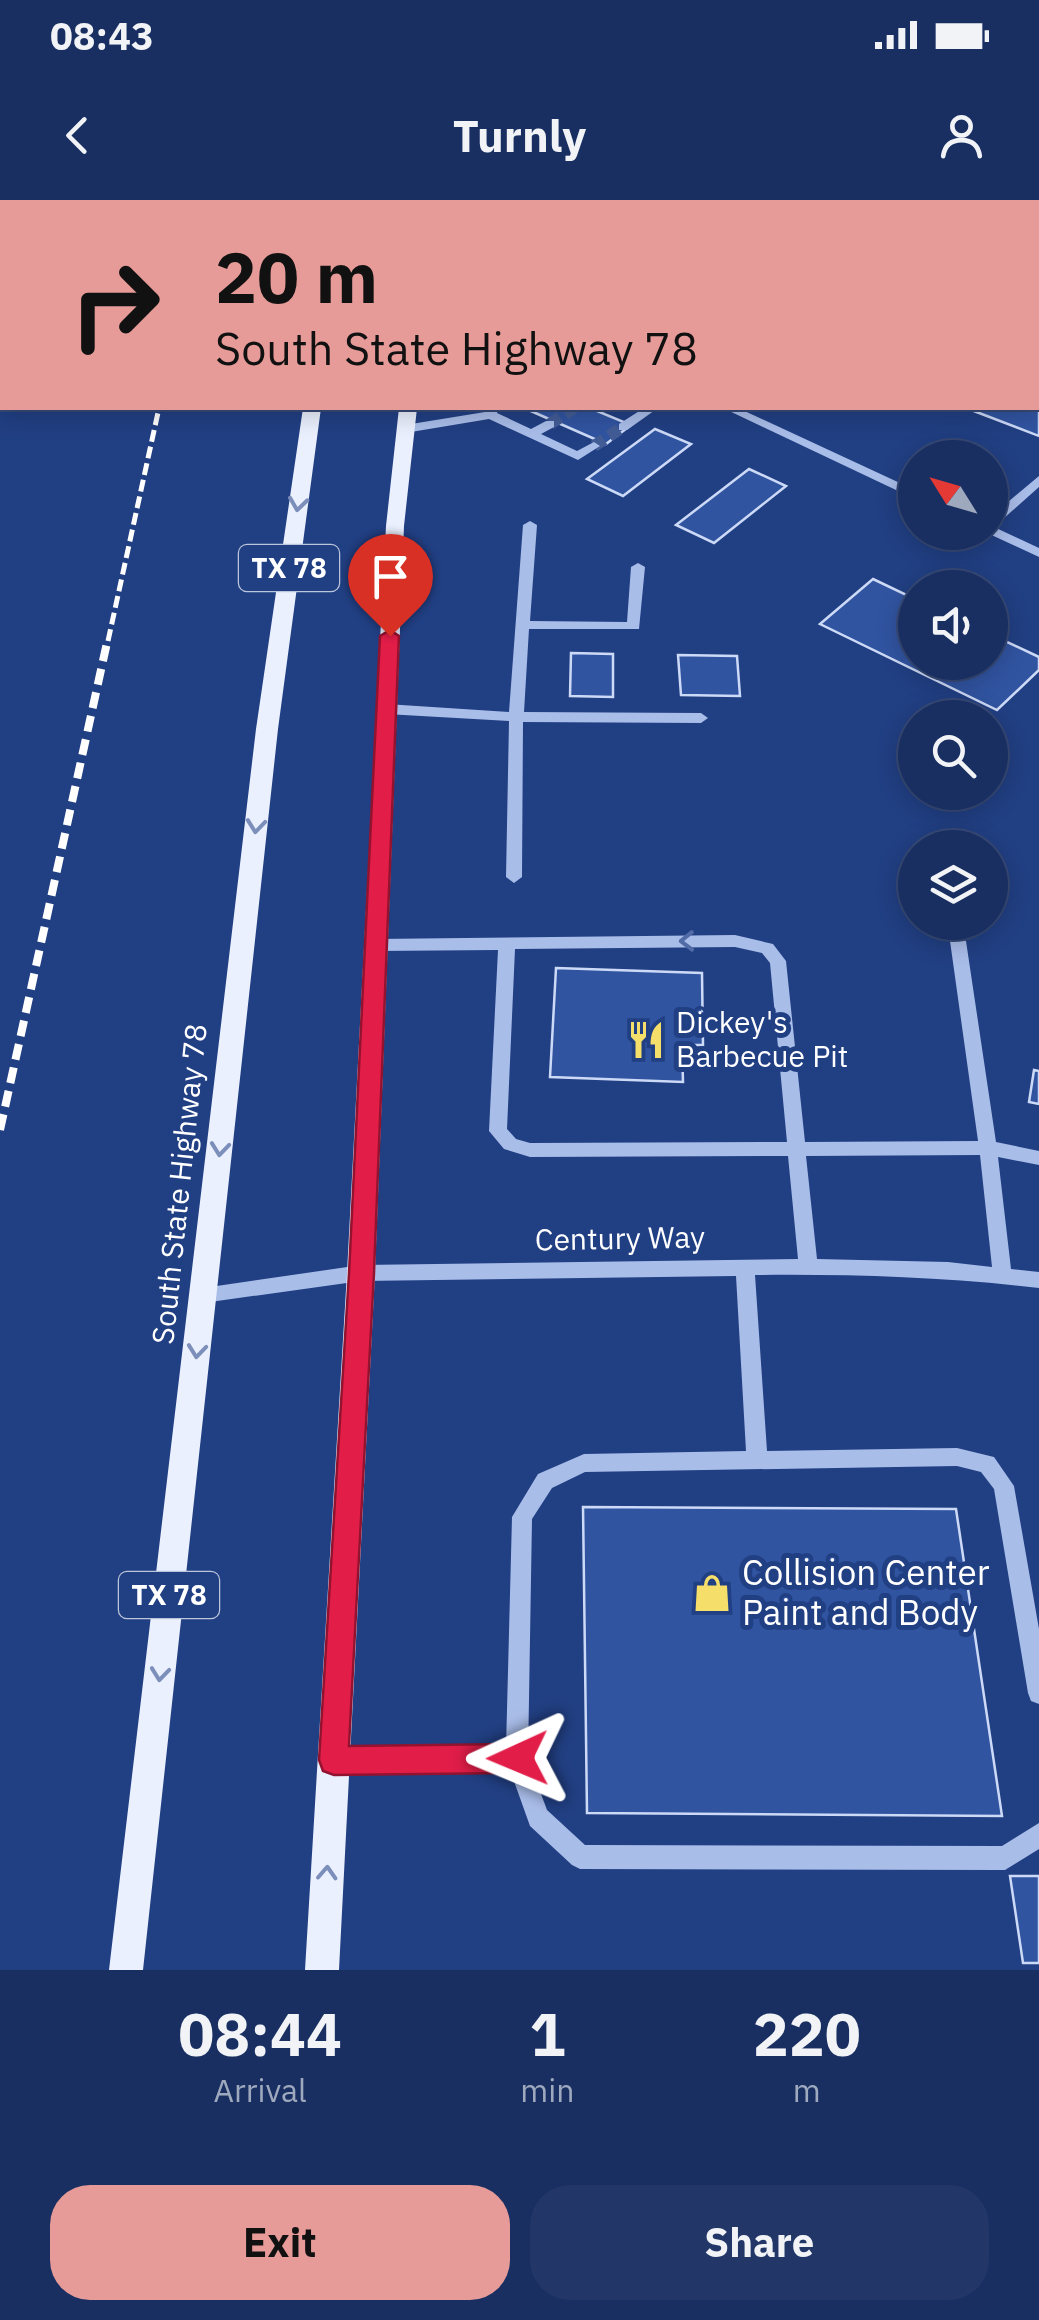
<!DOCTYPE html>
<html lang="en">
<head>
<meta charset="utf-8">
<style>
	body { margin:0; font-family:"IBM Plex Sans",sans-serif; background:#223768; color:#f1f3f6; height:100vh; display:flex; flex-direction:column; font-size:38px; white-space:nowrap }
	* { box-sizing:border-box; margin:0 }
	p { font-size:32px; color:#9fa9be }
	.icon { flex:none; width:55px; height:55px; fill:none; stroke:currentColor; stroke-width:2; stroke-linecap:round; stroke-linejoin:round }
	.map { position:relative; height:1770px; overflow:hidden }
	.panel { display:flex; flex-direction:column; background:#192f62; flex:1 }
	.panel>* { flex:none }
	.banner { position:absolute; left:0px; top:0px; width:1040px; height:210px; box-shadow:0 5px 25px #0003,0 0 0 2px #374a77; background:#e69b98; color:#111; overflow:hidden }
	.needle { width:65px; rotate:307deg }
	.tools { position:absolute; left:898px; top:240px; display:grid; gap:20px }
	.tools a { display:grid; place-items:center; width:110px; height:110px; border-radius:50%; background:#192f62; box-shadow:0 5px 25px #0003,0 0 0 2px #374a77; font-size:50px }
	.pin { position:absolute; display:grid; place-items:center; width:85px; height:85px; color:#fff; margin:-102px -42px; border-radius:50% 50% 50% 0; rotate:-45deg; box-shadow:0 0 10px #0007 }
	.pin .icon { rotate:45deg }
	.me { position:absolute; width:110px; margin:-55px; rotate:269deg; stroke-linejoin:round; filter:drop-shadow(0 0 8px #0008) }
	.turn { display:flex; align-items:center; gap:35px; height:210px; padding:0 50px; font-size:45px }
	.turn .icon { width:130px; height:130px; stroke-width:2.5 }
	.turn b { display:block; font-size:70px; line-height:85px }
	.eta { display:flex; justify-content:space-evenly; align-items:center; height:170px; text-align:center }
	.eta b { font-size:60px; font-weight:700; line-height:70px }
	.action { display:flex; gap:20px; margin-top:auto; padding:20px 50px }
	.action a { flex:1; height:115px; border-radius:40px; background:#e69b98; color:#111; font-size:40px; font-weight:700; line-height:115px; text-align:center }
	.action a+a { background:#223768; color:#f1f3f6 }
	.status { display:flex; justify-content:space-between; align-items:center; height:70px; padding:0 50px; background:#192f62; direction:ltr }
	.status svg { height:28px; fill:currentColor }
	header { display:flex; justify-content:space-between; align-items:center; height:130px; padding:0 50px; background:#192f62; font-size:45px; font-weight:700 }
	.map>svg:first-child { display:block }
	.building { fill:#3154a1; stroke:#cddaf7; stroke-width:2.5 }
	.lines { fill:none; stroke-linecap:round; stroke-linejoin:round }
	.minor-tunnel { stroke:#425c96; stroke-width:12; stroke-dasharray:12 6; stroke-linecap:butt }
	.minor { fill:#a9bde9; fill-rule:evenodd }
	.major { fill:#ebf0fe; fill-rule:evenodd }
	.rail-far1 { stroke:#fff; stroke-width:5; stroke-dasharray:12 5; stroke-linecap:butt }
	.rail { stroke:#fff; stroke-width:8; stroke-dasharray:16 8; stroke-linecap:butt }
	.oneway { stroke:#7c8fba }
	.oneway2 { stroke:#516ba7 }
	.route { fill:#e11d48; stroke:#92132f; stroke-width:2.5 }
	.labels { text-anchor:middle; stroke-width:10; stroke-linejoin:round; paint-order:stroke }
	.shield { fill:#213f83; stroke:#bcc5da; stroke-width:2.5 }
	.shield-label { font-size:28px; font-weight:bold; fill:#fff }
	.poi-label { font-size:30px; fill:#fff; stroke:#213f83; text-anchor:start }
	.street-label { font-size:30px; fill:#fff; stroke:#213f83 }
	.near-poi-label { font-size:35px; fill:#fff; stroke:#213f83; text-anchor:start }
</style>
</head>
<body>
<div class="status"><b>08:43</b><svg viewBox="0 0 49 12"><path d="M0 12V9h3v3zM5 12V6h3v6zM10 12V3h3v9zM15 12V0h3v12zM26 1h20v11H26zM47 4h2v5h-2z"/></svg></div>
<header><svg class="icon" aria-label="back" viewBox="0 0 24 24"><path d="M15 5l-7 7 7 7"/></svg>Turnly<svg class="icon" aria-label="person" viewBox="0 0 24 24"><circle cx="12" cy="8" r="4"/><path d="M4 21q1-7 8-7t8 7"/></svg></header>
<div class="map">
<svg width="1039" height="1770" viewBox="0 0 1039 1770">
	<rect width="100%" height="100%" fill="#213f83"/>
	<g class="building">
		<polygon points="671,0 1039,0 1039,236 966,208 1038,208 1038,2 667,2"/>
		<polygon points="524,208 590,208 631,225 606,244"/>
		<polygon points="655,229 691,244 623,296 587,279"/>
		<polygon points="749,269 786,286 714,343 676,325"/>
		<polygon points="873,379 915,399 915,462 990,462 990,434 1039,457 1039,470 997,510 820,424"/>
		<polygon points="571,453 613,454 613,497 570,496"/>
		<polygon points="678,455 737,456 740,496 681,495"/>
		<polygon points="556,768 702,773 703,845 682,845 683,882 550,877"/>
		<polygon points="1034,870 1039,871 1039,904 1029,902"/>
		<polygon points="583,1307 956,1309 1002,1616 587,1613"/>
		<polygon points="1010,1676 1039,1676 1039,1763 1023,1763"/>
	</g>
	<g class="lines">
		<g class="minor-tunnel">
			<polyline points="550,224 574,208"/>
			<polyline points="594,246 623,227"/>
		</g>
		<g class="minor">
			<polygon points="486,208 498,208 497,213 531,229 546,221 554,221 554,227 541,234 577,251 594,242 600,246 578,260 489,219 405,233 399,229 405,225 485,212"/>
			<polygon points="644,208 658,208 627,230 619,230 619,224"/>
			<polygon points="723,208 738,208 915,290 915,299"/>
			<polygon points="1039,276 1039,287 994,327 1039,348 1039,357 985,332 990,332 990,317"/>
			<polygon points="530,321 537,325 530,421 627,422 631,367 638,363 645,367 639,429 529,429 524,512 701,513 708,518 701,523 523,522 522,677 514,683 506,677 509,521 386,514 379,509 386,504 509,512 523,325"/>
			<path d="M735,735L773,744L786,761L805,942L978,941L950,741L958,735L966,741L996,942L1039,951V965L998,957L1011,1069L1039,1072V1088C944,1077 851,1074 755,1075L767,1251L957,1248L994,1257L1014,1286L1039,1429V1504L1031,1501L1028,1493L994,1289L981,1272L957,1266L585,1272L552,1288L532,1319L528,1559L547,1610L585,1645L1002,1646L1039,1623V1649L1005,1670L580,1669L572,1665L530,1626L510,1570L334,1571L326,1568L323,1560L326,1552L334,1549L506,1548L512,1317L538,1274L584,1254L746,1251L736,1076L361,1081L203,1103L196,1101L193,1095L196,1089L361,1065L798,1059L788,956L530,957L504,949L489,931L498,750L376,751L368,745L376,739ZM735,747L762,753L770,763L787,942L530,943L516,939L507,929L515,749ZM980,955L992,1067L948,1062L817,1059L806,956Z"/>
		</g>
		<g class="major">
			<polygon points="414,0 430,0 430,2 415,2"/>
			<polygon points="303,208 321,208 278,529 143,1770 109,1770 256,529"/>
			<polygon points="399,208 417,208 404,326 375,1073 339,1770 305,1770 347,1073 386,326"/>
		</g>
		<polyline class="rail-far1" points="108,441 159,208"/>
		<polyline class="rail" points="0,930 108,438"/>
	</g>
	<defs><path id="oneway-chevron" d="M-2-3.5L2.5 0L-2 3.5" fill="none" stroke-width="1.6" stroke-linecap="round" stroke-linejoin="round" transform="scale(2.5)"/></defs>
	<g class="oneway">
		<use href="#oneway-chevron" transform="translate(298 304) rotate(98)"/>
		<use href="#oneway-chevron" transform="translate(256 626) rotate(96)"/>
		<use href="#oneway-chevron" transform="translate(220 949) rotate(96)"/>
		<use href="#oneway-chevron" transform="translate(197 1151) rotate(96)"/>
		<use href="#oneway-chevron" transform="translate(160 1474) rotate(96)"/>
		<use href="#oneway-chevron" transform="translate(327 1673) rotate(-87)"/>
	</g>
	<use class="oneway2" href="#oneway-chevron" transform="translate(687 741) rotate(179)"/>
	<polygon class="route" points="390,430 399,436 374,1073 349,1546 518,1544 528,1548 532,1558 528,1569 518,1573 334,1575 323,1571 319,1560 349,1073 380,436"/>
	<defs>
		<g id="restaurant-bare" transform="scale(3)"><path d="M-5-6h1v4h1v-4h1v4h1v-4h1v5L-1.5 .5V6h-2V.5L-5-1ZM5-6V6H3V1.5H1.5Q1.5-4 5-6Z" fill="#f5df6a" stroke="#213f83" stroke-width="2.5" paint-order="stroke"/></g>
		<g id="shop-bare" transform="scale(3)"><path d="M-5-2.5h2.3a2.7 3.5 0 0 1 5.4 0H5L5.5 6h-11ZM-1.5-2.5h3a1.5 2.3 0 0 0-3 0Z" fill="#f5df6a" stroke="#213f83" stroke-width="2.5" paint-order="stroke"/></g>
	</defs>
	<g fill-rule="evenodd">
		<use href="#restaurant-bare" x="646" y="840"/>
		<use href="#shop-bare" x="712" y="1393"/>
	</g>
	<g class="labels">
		<g class="shield">
			<rect x="239" y="345" width="100" height="46" rx="8"/>
			<rect x="119" y="1372" width="100" height="46" rx="8"/>
		</g>
		<g class="shield-label">
			<text x="289" y="378">TX 78</text>
			<text x="169" y="1405">TX 78</text>
		</g>
		<g class="poi-label">
			<text x="676" y="833">Dickey's<tspan x="676" dy="34">Barbecue Pit</tspan></text>
		</g>
		<g class="street-label">
			<text transform="translate(180 984) rotate(-84)" y="10">South State Highway 78</text>
			<text transform="translate(620 1039) rotate(-1)" y="10">Century Way</text>
		</g>
		<g class="near-poi-label">
			<text x="742" y="1385">Collision Center<tspan x="742" dy="40">Paint and Body</tspan></text>
		</g>
	</g>
</svg>
<div class="tools">
<a><svg class="needle" viewBox="-14 -14 28 28"><path d="M0-13l5 13h-10z" fill="#e53935"/><path d="M0 13l5-13h-10z" fill="#9fa9be"/></svg></a>
<a><svg class="icon" aria-label="sound" viewBox="0 0 24 24"><path d="M4 9h4l5-4v14l-5-4H4zM17 9q2 3 0 6"/></svg></a>
<a><svg class="icon" aria-label="search" viewBox="0 0 24 24"><circle cx="10" cy="10" r="6"/><path d="M15 15l6 6"/></svg></a>
<a><svg class="icon" aria-label="layers" viewBox="0 0 24 24"><path d="M12 4l9 5-9 5-9-5zM3 14l9 5 9-5"/></svg></a>
</div>
<div class="pin" style="left:390px;top:436px;background:#d93025"><svg class="icon" aria-label="arrive" viewBox="0 0 24 24"><path d="M6 21V4h12l-3 4 3 4H6"/></svg></div>
<svg class="me" style="left:518px;top:1558px" viewBox="-20 -20 40 40"><path d="M0-17L14 15 0 8-14 15z" fill="#e11d48" stroke="#fff" stroke-width="4"/></svg>
<div class="banner">
<div class="turn"><svg class="icon" aria-label="right" viewBox="0 0 24 24"><path d="M7 20v-9h11M14 6l5 5-5 5"/></svg><div><b>20 m</b>South State Highway 78</div></div>
</div>
</div>
<section class="panel">
<div class="eta">
<div><b>08:44</b><p>Arrival</p></div>
<div><b>1</b><p>min</p></div>
<div><b>220</b><p>m</p></div>
</div>
<div class="action"><a>Exit</a><a>Share</a></div>
</section>
</body>
</html>
